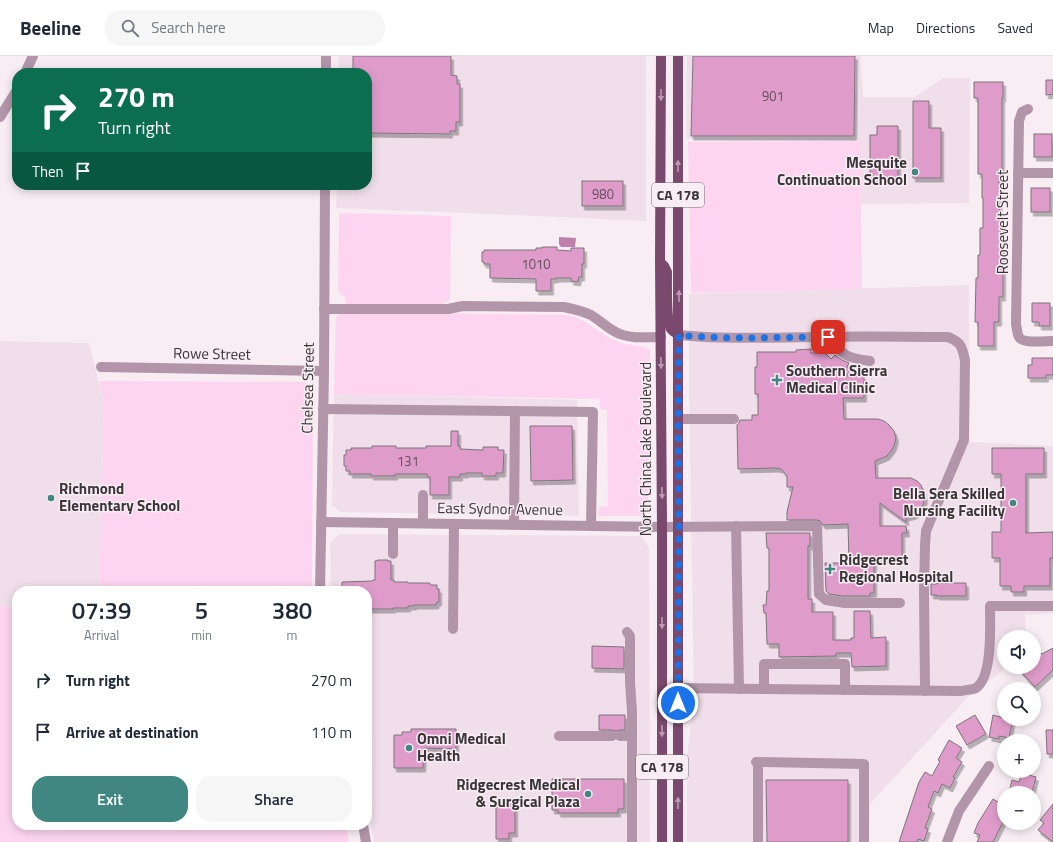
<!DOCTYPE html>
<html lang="en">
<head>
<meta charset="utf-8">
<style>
	body { margin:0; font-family:"Titillium Web",sans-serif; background:#f6f6f7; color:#1f2937; height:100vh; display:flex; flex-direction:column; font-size:15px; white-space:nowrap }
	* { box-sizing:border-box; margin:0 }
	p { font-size:13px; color:#747a83 }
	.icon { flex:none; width:22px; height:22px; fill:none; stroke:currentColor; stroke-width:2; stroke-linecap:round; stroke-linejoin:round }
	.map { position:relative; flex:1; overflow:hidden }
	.details { position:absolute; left:12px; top:530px; width:360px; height:244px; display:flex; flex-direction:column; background:#fff; border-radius:16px; box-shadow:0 2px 10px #0003 }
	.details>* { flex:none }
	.banner { position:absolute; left:12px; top:12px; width:360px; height:122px; border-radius:16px; box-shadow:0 2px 10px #0003; background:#0b6e4f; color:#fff; overflow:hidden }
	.tools { position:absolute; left:997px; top:574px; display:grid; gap:8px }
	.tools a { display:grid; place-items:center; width:44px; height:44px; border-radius:50%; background:#fff; box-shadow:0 2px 10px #0003; font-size:20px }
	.pin { position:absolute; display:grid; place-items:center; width:34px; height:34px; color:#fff; margin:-17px; border-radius:8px; box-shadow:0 2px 6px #0006 }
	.me { position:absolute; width:44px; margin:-22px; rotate:0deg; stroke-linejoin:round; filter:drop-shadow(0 0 3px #0008) }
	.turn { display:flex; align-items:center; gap:14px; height:84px; padding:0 20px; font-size:18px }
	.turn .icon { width:52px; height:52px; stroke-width:2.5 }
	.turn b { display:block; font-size:28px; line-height:34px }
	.then { display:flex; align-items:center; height:38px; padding:0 20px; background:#0003; gap:8px; font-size:15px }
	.eta { display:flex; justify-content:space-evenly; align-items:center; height:68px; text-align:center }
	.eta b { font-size:24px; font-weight:600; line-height:28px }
	.action { display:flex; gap:8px; margin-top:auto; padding:8px 20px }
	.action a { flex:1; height:46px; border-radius:16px; background:#408781; color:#fff; font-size:16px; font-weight:600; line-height:46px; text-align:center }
	.action a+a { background:#f6f6f7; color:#1f2937 }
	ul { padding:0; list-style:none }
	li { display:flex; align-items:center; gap:12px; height:52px; padding:0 20px }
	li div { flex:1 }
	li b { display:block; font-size:15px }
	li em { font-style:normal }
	header { display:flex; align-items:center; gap:24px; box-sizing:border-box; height:56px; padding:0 20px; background:#fff; border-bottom:1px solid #e0e1e3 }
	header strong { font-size:19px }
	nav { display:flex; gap:22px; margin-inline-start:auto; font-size:14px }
	.search { width:280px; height:36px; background:#f6f6f7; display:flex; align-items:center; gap:10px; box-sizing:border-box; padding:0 14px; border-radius:16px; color:#747a83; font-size:15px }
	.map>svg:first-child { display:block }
	.built { fill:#f0dfea }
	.green { fill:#fdd5f0 }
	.water { fill:#bf7fac }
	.building { fill:#df9ccb; stroke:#7c747a; filter:url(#shadow) }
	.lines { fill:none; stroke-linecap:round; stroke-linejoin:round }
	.minor { stroke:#b295a9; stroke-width:10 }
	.major { stroke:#7b496d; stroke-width:10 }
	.oneway { fill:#b99bb0 }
	.route { stroke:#1a73e8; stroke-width:7; stroke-dasharray:0 12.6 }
	.poi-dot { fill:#408781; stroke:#f7edf3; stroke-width:1.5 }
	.labels { text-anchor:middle; stroke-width:3; stroke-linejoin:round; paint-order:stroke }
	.number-label { font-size:13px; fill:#63505d }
	.shield { fill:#f7edf3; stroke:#736d70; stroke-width:1 }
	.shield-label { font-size:14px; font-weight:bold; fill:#3a3638 }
	.poi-label { font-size:15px; font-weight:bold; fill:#3a3638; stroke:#f7edf3; text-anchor:start }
	.street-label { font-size:15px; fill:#3a3638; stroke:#f7edf3 }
</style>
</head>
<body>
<header>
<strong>Beeline</strong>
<div class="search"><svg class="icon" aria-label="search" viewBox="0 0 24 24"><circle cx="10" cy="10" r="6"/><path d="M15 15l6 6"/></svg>Search here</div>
<nav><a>Map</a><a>Directions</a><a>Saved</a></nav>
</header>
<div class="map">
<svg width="1053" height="786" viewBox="0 0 1053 786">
	<defs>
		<filter id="shadow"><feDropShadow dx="2.5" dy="4" stdDeviation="0" flood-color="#0004"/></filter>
	</defs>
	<rect width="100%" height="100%" fill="#f7edf3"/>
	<g class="built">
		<polygon points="339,0 646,0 646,165 468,157 336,152 337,129 367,129 367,17 338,17"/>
		<polygon points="687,0 860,0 863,41 915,41 943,22 970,22 969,147 861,148 861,85 686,83"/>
		<polygon points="969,229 969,386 1053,390 1053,557 1025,559 1026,581 1004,581 1004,611 1007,611 969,640 870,748 869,786 687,786 687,701 694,642 689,331 689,238"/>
		<polygon points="0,285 89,287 104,349 99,535 17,535 17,550 0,550"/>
		<polygon points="334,338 577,344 579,460 340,456 332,449"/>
		<polygon points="339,478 641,480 649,492 650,786 374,786 369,757 367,751 367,535 331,535 330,487"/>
	</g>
	<g class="green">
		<polygon points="862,85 861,148 862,233 691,237 688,86"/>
		<polygon points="339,157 451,160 450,243 439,251 346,248 345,241 340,238 338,233"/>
		<polygon points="344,256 566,259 576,261 587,267 609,282 621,287 637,290 645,291 650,294 648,452 646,456 643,460 598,460 599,451 608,450 607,354 600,353 600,343 334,338 336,261"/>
		<polygon points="99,325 305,326 312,330 313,335 312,535 99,535 104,349"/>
		<polygon points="0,550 17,551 17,769 345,769 349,786 0,786"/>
	</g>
	<polygon class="water" points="559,181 576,182 575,191 561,191 559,188"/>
	<g class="building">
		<polygon points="353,0 451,0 451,19 457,20 457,28 460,28 460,66 456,66 456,75 450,75 450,78 367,77 367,17 353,17"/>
		<polygon points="693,0 855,0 854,80 691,80"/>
		<polygon points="1046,24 1053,24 1053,38 1046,39"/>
		<polygon points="974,26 1003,26 1003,42 1002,42 1002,118 999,118 1000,172 1003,172 1003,241 999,241 999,266 994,266 994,290 978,290 978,266 975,266 976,222 978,222 978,199 980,199 980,172 983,172 983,142 982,142 982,118 978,118 978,42 974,42"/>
		<polygon points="913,45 929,45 929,72 941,72 941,122 913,122"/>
		<polygon points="877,70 898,70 898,122 870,122 870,79 877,79"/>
		<rect x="1034" y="78" width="18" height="23"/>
		<rect x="582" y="125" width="41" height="25"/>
		<rect x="1031" y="132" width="19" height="24"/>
		<polygon points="542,191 557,191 557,194 571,195 571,192 584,192 584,208 582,208 582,221 579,221 578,226 571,225 571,222 556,222 556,223 551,223 551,235 536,235 536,223 490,222 490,208 484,208 484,206 482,206 482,196 484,196 484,194 536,194 536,192 542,192"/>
		<polygon points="1032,247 1050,247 1050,270 1039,270 1039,266 1032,266"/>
		<polygon points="811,293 811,297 825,297 831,303 835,299 842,304 849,307 847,311 853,312 846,320 864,320 864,342 843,342 844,363 878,363 884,365 889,369 894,375 896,382 894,390 891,395 887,400 875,405 876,422 911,422 917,425 921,429 923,435 925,442 923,449 919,455 914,459 906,461 906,466 880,447 880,470 906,470 907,477 902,477 902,503 874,503 874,537 870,537 870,540 843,540 829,538 826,535 825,507 849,507 848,468 823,469 820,465 817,464 787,464 787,456 793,431 787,431 787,420 781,413 775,412 738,413 737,369 739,367 740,364 752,364 752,359 758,359 758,338 755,338 755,311 757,311 757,296 796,296 796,294"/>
		<polygon points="1032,302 1053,302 1053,319 1046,319 1046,322 1028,322 1028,309 1032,309"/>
		<polygon points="530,370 572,370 573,424 531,425"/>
		<polygon points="451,375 458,375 458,390 460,390 460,393 483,394 483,391 498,391 498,394 504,394 503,417 496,417 496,420 482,420 482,417 466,417 466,418 460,418 460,421 449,421 449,439 430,439 430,421 427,421 427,418 395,418 395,420 371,420 371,418 350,418 350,415 346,415 346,410 344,410 344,399 346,399 346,394 351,394 351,392 372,392 372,390 396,390 396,392 426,392 426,390 451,390"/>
		<polygon points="992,392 1044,392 1044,418 1026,418 1026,477 1053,476 1053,502 1050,502 1050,530 1024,530 1024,536 1011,536 1011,530 1000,530 1000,502 992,502 992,476 1001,476 1001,418 992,418"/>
		<polygon points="766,477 810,477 810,490 808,490 808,543 812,543 812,556 833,556 833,584 851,584 851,582 854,582 854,555 870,555 871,582 886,581 886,610 852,611 851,597 836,597 836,600 779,601 779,588 767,588 766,557 764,557 763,549 766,549 767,535 769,535 769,492 767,492"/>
		<polygon points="378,504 388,504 388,505 391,505 391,524 394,524 394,526 408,526 408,527 430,527 430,529 437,529 437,533 439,533 439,546 437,546 436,549 414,549 414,550 408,550 408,552 393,552 393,553 367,553 367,535 342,535 342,526 372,525 373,524 375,524 375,505"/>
		<polygon points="937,527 966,527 966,540 937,540 937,539 931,539 931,528 937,528"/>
		<polygon points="592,590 624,591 624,613 592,612"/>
		<polygon points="1053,592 1053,614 1035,631 1020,615 1025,611 1034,611 1034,602 1040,596 1042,598"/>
		<polygon points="599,659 625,659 625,674 620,674 616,675 612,674 599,674"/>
		<polygon points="975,659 986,678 967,689 956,670"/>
		<polygon points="993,659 1004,662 1004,663 1013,663 1009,682 999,680 999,683 989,681"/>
		<polygon points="411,673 456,673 456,693 424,692 423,712 394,712 394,679 402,679 402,676 411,676"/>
		<polygon points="1046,674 1053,674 1053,698 1047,698"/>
		<polygon points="949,684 962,692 956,702 962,706 953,721 955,722 950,732 942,728 938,737 934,735 928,751 932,753 925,772 928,773 924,785 918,783 917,786 899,786 919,726 925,716 932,720 940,705 938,704"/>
		<polygon points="1022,717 1036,721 1032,737 1013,737 1009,736 1012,724 1019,726"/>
		<polygon points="552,723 624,723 624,753 618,753 618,757 558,757 558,754 552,754"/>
		<polygon points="766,724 848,724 848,786 767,786"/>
		<polygon points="993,743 1004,750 1004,764 993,786 977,786 980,779 974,777 978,767"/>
		<polygon points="515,748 515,777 509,777 509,783 496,783 496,749"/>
		<polygon points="1053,748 1053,786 1038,774 1044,767 1040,764"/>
	</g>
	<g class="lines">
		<g class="minor">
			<polyline points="25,17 33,0"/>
			<polyline points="326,17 326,0"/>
			<path d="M1028,53L1022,56L1019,65L1016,268C1017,272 1017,278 1019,281C1023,288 1045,285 1053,285"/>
			<polyline points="0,61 17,34"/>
			<polyline points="1018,117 1053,117"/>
			<path d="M324,253H448L463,250L564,251C573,253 583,255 591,259C601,265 609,274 620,278C632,283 647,281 661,281"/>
			<path d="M679,279C729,284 778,281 828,281C868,280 908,281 948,281C961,286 962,291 965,304L964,384L926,475L925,489L924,535L925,635"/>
			<path d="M828,281C843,300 847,302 870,305"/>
			<polyline points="101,311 324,315"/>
			<polyline points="323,353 593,356 591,469"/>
			<polyline points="678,363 734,363"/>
			<polyline points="423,439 423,467"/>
			<polyline points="321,466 662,471 817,470 819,538 826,544 845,547 900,547"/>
			<polyline points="393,467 393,498"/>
			<polyline points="514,468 515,355"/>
			<polyline points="736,470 739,633"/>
			<polyline points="320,535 324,315 325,129"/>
			<polyline points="453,573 454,468"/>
			<polyline points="627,576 630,580 630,626 632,655 632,786"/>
			<path d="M678,632L961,635C965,634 972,634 976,632C993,621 990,568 990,550H1053"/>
			<polyline points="764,633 764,608 845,608 845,634"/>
			<polyline points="559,680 612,680"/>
			<polyline points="620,680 632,680"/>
			<polyline points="756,706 864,708 864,786"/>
			<polyline points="363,769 366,786"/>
			<polyline points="758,786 758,706"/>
			<polyline points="947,786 959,755 989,710"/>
		</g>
		<g class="major">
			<polyline points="661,0 660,206 662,471 662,786"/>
			<path d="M660,206L664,210L667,216C667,227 666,266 671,273C673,276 676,277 679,279"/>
			<polyline points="678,786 678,0"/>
		</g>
	</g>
	<defs><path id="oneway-solid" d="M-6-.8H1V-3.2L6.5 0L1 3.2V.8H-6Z"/></defs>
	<g class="oneway">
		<use href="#oneway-solid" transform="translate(661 39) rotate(90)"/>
		<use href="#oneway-solid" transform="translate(678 110) rotate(-90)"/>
		<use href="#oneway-solid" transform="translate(679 240) rotate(-90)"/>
		<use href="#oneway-solid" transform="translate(661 307) rotate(89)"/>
		<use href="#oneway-solid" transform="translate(662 437) rotate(89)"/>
		<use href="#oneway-solid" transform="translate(662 567) rotate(90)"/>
		<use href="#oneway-solid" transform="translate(662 675) rotate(90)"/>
		<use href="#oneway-solid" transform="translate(678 747) rotate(-90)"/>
	</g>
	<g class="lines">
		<path class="route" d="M678,647L679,470L678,363L679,279C729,284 778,281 828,281"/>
	</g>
	<g class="poi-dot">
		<circle cx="915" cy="116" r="4"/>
		<path d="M775 318h4v4h4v4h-4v4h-4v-4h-4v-4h4z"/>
		<circle cx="51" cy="442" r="4"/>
		<circle cx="1013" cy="447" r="4"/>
		<path d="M828 507h4v4h4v4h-4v4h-4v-4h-4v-4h4z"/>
		<circle cx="409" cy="692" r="4"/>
		<circle cx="588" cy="738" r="4"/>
	</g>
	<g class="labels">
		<g class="number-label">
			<text x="773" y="45">901</text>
			<text x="603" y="143">980</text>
			<text x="536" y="213">1010</text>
			<text x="408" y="410">131</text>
		</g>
		<g class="shield">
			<rect x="652" y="127" width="52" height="24" rx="3"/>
			<rect x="636" y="699" width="52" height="24" rx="3"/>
		</g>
		<g class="shield-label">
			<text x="678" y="144">CA 178</text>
			<text x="662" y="716">CA 178</text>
		</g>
		<g class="poi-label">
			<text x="907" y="112" text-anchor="end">Mesquite<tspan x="907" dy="17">Continuation School</tspan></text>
			<text x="786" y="320">Southern Sierra<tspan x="786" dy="17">Medical Clinic</tspan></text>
			<text x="59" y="438">Richmond<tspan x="59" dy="17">Elementary School</tspan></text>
			<text x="1005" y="443" text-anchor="end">Bella Sera Skilled<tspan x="1005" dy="17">Nursing Facility</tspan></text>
			<text x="839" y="509">Ridgecrest<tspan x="839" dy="17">Regional Hospital</tspan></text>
			<text x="417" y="688">Omni Medical<tspan x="417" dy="17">Health</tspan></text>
			<text x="580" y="734" text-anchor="end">Ridgecrest Medical<tspan x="580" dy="17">&amp; Surgical Plaza</tspan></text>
		</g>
		<g class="street-label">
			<text transform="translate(1003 166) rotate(-90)" y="5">Roosevelt Street</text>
			<text transform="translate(212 298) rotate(1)" y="5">Rowe Street</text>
			<text transform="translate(308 332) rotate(-89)" y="5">Chelsea Street</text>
			<text transform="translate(646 393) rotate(-90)" y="5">North China Lake Boulevard</text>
			<text transform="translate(500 453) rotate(1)" y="5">East Sydnor Avenue</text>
		</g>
	</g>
</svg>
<div class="tools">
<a><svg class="icon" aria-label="sound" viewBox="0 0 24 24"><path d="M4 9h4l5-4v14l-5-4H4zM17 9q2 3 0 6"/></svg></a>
<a><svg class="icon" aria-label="search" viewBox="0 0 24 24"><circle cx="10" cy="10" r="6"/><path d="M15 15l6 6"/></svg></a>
<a>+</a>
<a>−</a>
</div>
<div class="pin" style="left:828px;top:281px;background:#d93025"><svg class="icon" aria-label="arrive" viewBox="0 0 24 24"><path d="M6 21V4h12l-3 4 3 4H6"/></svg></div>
<svg class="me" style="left:678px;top:647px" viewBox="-20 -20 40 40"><circle r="17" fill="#1a73e8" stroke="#fff" stroke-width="3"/><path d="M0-11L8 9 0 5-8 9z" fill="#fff"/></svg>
<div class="banner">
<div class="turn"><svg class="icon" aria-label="right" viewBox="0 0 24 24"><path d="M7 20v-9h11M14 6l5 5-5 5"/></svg><div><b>270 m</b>Turn right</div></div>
<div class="then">Then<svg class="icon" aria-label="arrive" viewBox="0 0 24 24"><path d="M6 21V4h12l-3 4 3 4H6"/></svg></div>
</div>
<section class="details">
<div class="eta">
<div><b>07:39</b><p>Arrival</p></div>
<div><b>5</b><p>min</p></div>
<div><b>380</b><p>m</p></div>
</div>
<ul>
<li><svg class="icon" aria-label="right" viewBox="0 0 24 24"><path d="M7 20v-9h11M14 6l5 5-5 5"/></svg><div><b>Turn right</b></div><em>270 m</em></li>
<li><svg class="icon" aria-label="arrive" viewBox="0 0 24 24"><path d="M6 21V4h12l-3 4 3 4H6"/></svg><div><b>Arrive at destination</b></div><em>110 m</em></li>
</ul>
<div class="action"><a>Exit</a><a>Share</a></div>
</section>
</div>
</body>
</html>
